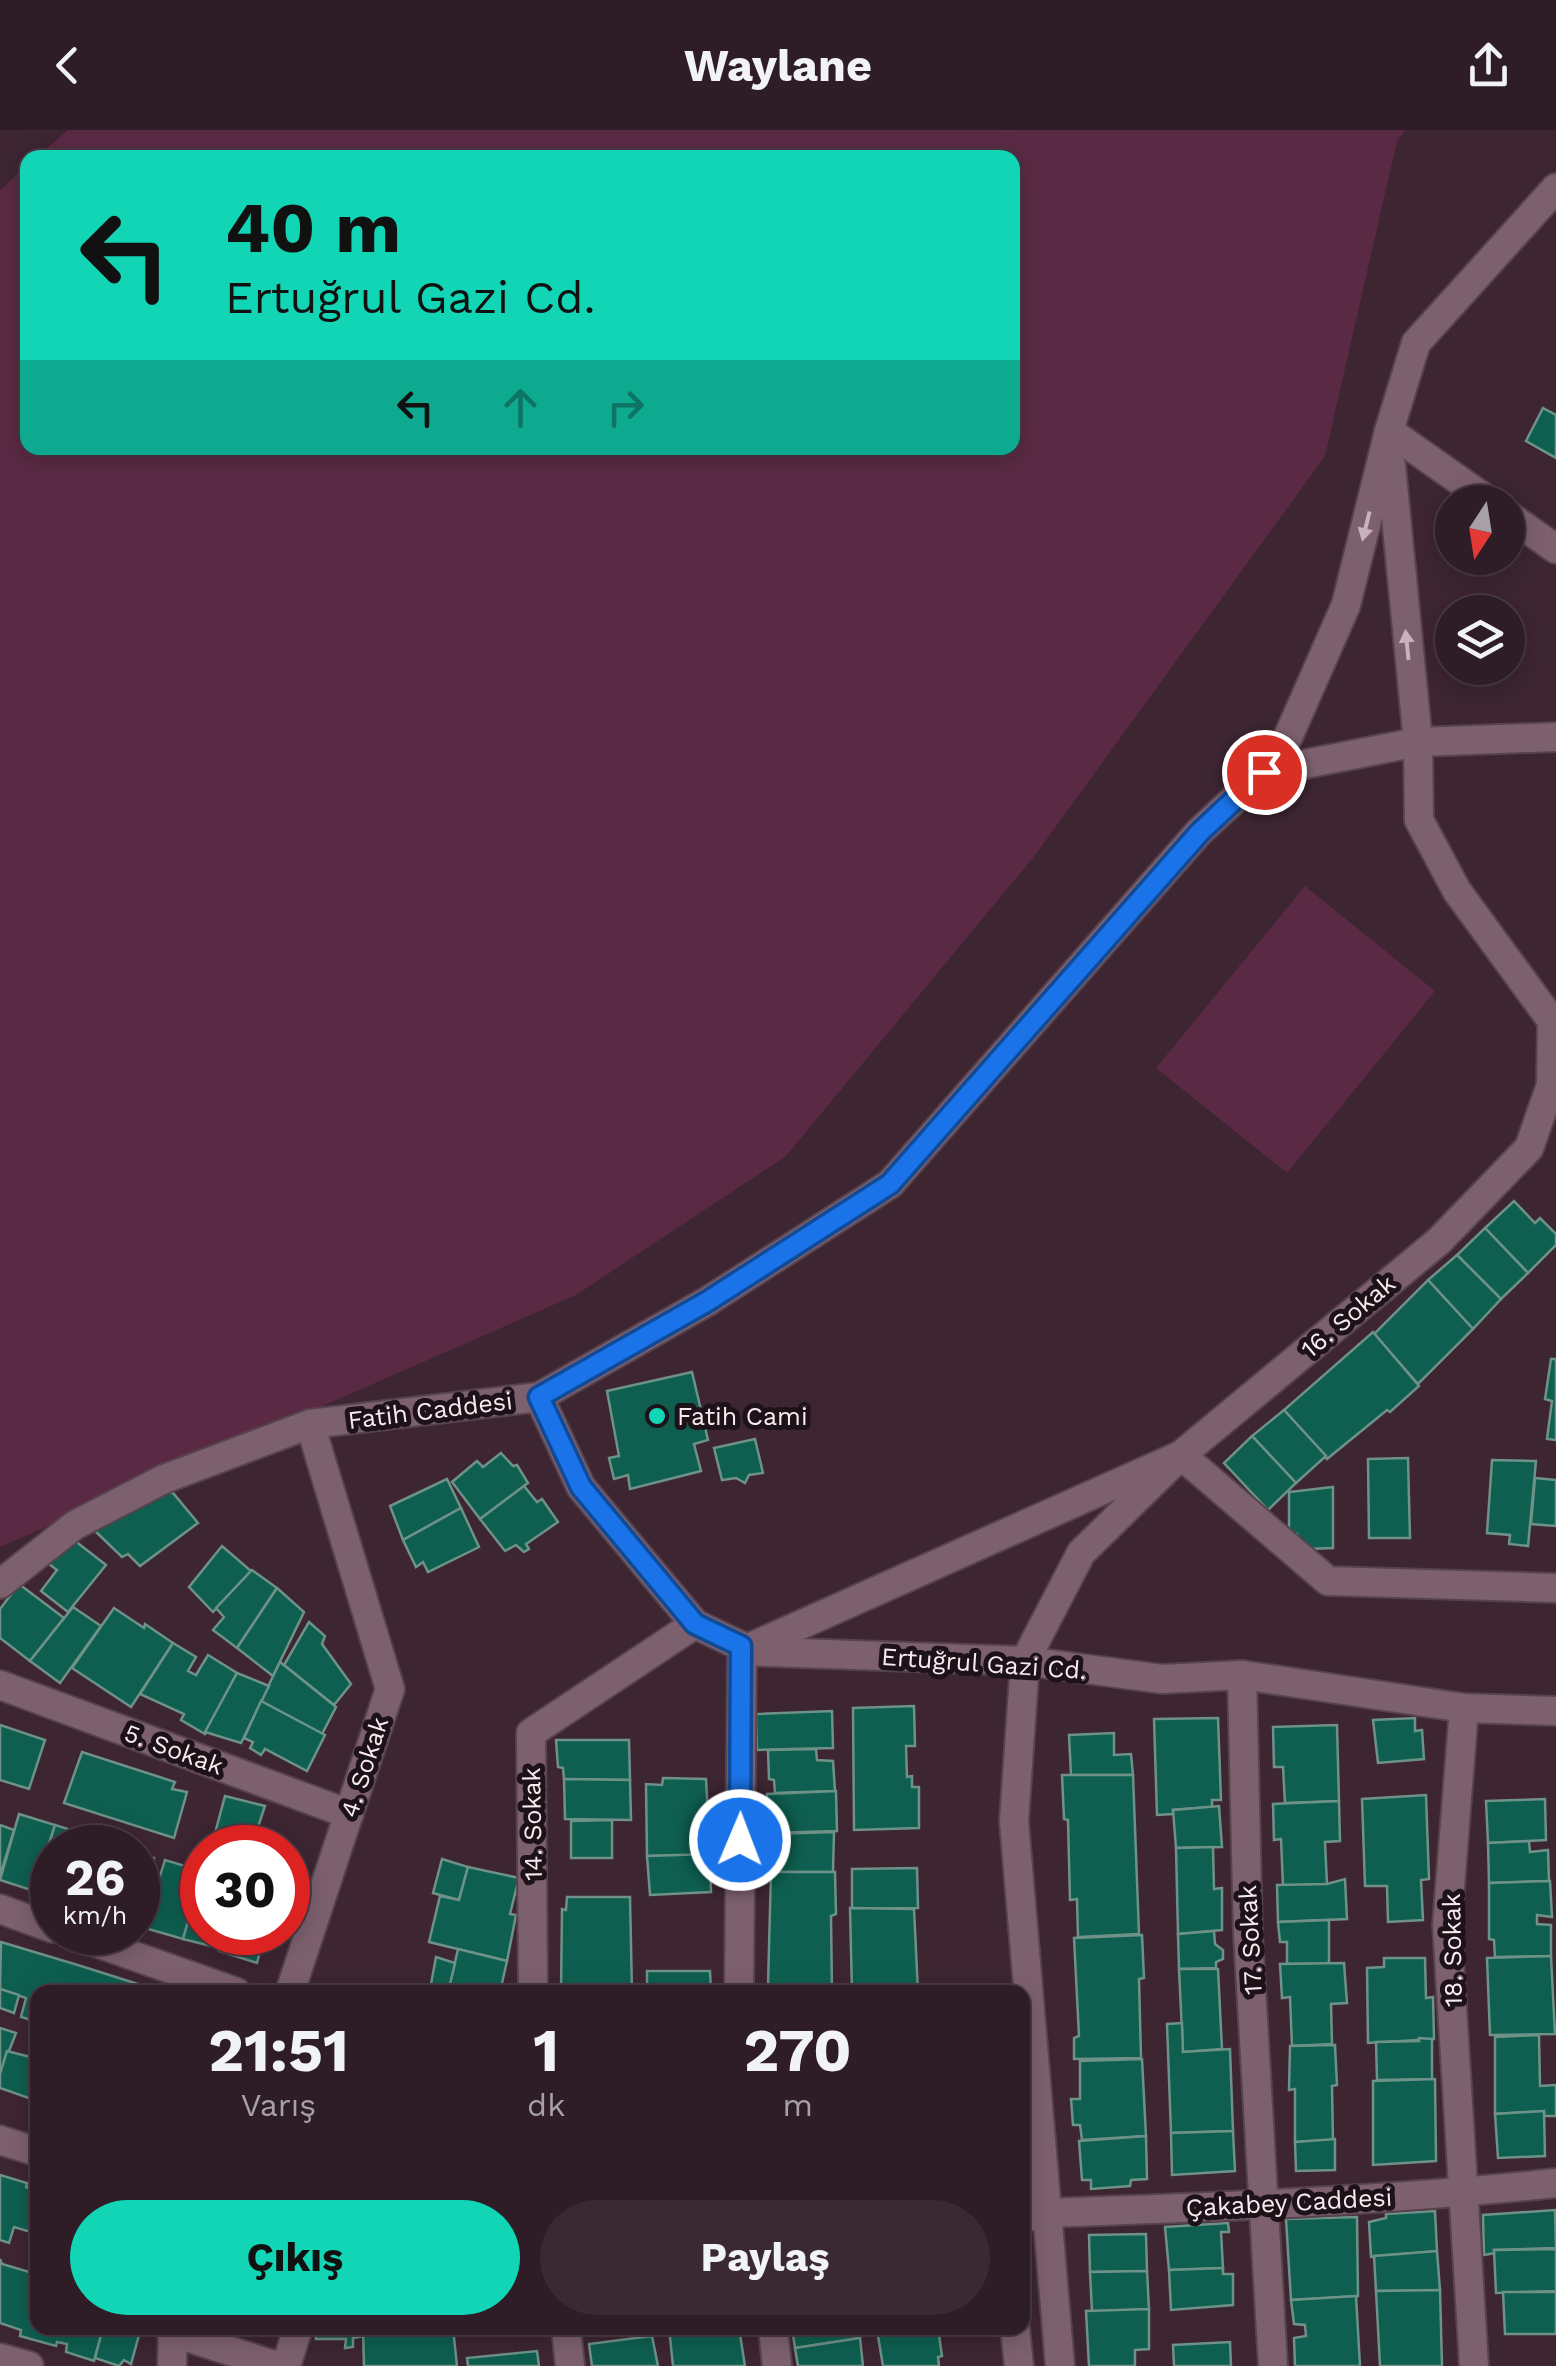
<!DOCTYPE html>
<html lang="tr">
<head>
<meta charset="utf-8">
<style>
	body { margin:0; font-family:"Work Sans",sans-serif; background:#3a2932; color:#f1f3f6; height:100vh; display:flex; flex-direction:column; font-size:38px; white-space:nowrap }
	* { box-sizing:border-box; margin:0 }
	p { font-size:32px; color:#a7a1a7 }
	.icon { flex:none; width:55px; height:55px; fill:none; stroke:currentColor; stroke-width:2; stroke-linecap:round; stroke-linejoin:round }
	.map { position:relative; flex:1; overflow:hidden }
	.drawer { position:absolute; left:30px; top:1855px; width:1000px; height:350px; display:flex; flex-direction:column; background:#2e1c26; border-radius:20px; box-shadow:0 5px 25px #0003,0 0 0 2px #493a43 }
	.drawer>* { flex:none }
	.banner { position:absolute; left:20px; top:20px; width:1000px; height:305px; border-radius:20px; box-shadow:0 5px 25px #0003,0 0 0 2px #493a43; background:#11d5b4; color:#111; overflow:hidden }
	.needle { width:65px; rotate:192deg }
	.buttons { position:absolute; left:1435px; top:355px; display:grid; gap:20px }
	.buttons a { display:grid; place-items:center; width:90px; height:90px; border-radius:50%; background:#2e1c26; box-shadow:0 5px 25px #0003,0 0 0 2px #493a43; font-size:50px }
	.speed { position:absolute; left:30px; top:1695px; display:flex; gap:20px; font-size:50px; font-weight:700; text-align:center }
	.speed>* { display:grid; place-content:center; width:130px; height:130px; border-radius:50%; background:#2e1c26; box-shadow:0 5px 25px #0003,0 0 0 2px #493a43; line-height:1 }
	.speed small { font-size:25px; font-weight:400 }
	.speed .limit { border:15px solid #d22; background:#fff; color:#111 }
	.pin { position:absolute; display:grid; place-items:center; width:85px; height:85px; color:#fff; margin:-42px; border:5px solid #fff; border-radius:50%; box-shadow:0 2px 10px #0007 }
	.me { position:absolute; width:110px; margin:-55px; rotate:1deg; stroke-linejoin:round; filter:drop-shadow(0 0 8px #0008) }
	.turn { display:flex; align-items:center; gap:35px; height:210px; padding:0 40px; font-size:45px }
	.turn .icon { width:130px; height:130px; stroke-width:2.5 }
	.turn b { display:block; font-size:70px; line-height:85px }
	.lanes { display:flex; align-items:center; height:95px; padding:0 40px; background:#0003; justify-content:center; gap:50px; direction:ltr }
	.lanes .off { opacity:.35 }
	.eta { display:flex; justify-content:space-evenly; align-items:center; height:170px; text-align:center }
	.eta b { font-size:60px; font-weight:700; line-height:70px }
	.button { display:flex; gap:20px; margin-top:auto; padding:20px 40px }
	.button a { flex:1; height:115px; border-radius:60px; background:#11d5b4; color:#111; font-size:40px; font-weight:700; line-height:115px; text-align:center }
	.button a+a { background:#3a2932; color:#f1f3f6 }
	header { display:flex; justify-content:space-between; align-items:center; height:130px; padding:0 40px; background:#2e1c26; font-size:45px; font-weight:700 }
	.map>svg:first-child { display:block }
	.green { fill:#5a2a44 }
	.building { fill:#0e5f50; stroke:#6e9188; stroke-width:2.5 }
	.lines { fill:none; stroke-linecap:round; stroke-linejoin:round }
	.minor-casing { stroke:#57434d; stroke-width:32 }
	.tertiary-casing { stroke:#57434d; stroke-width:32 }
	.minor { stroke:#7d606e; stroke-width:28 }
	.tertiary { stroke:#7d606e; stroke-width:28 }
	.oneway { fill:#c7b2bc }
	.route-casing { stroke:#114b97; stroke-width:25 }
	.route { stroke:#1a73e8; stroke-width:18 }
	.poi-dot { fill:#11d5b4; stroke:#1d1218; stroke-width:4 }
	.labels { text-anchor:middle; stroke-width:10; stroke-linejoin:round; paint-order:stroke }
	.street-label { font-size:25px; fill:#f9e9f0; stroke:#1d1218 }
	.poi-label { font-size:25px; fill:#f9e9f0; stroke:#1d1218; text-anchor:start }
</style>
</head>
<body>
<header><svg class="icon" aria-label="back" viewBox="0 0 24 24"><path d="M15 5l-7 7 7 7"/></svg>Waylane<svg class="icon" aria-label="share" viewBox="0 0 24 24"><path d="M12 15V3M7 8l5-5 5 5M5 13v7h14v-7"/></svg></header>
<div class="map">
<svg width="1556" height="2236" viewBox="0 0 1556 2236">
	<rect width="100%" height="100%" fill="#3d2532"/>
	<g class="green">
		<polygon points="68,0 1405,0 1397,11 1325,326 1036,724 786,1026 576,1165 0,1417 0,60 27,35 28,318 1012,318 1012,28 37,27"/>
		<polygon points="1305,756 1435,861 1287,1043 1156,938"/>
	</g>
	<g class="building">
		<polygon points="1543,278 1556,285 1556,328 1526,311"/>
		<polygon points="1514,1071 1535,1093 1540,1088 1556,1104 1556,1115 1528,1143 1485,1098"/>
		<polygon points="1485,1098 1528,1143 1501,1169 1457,1125"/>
		<polygon points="1457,1125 1501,1169 1473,1199 1428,1150"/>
		<polygon points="1428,1150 1473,1199 1418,1254 1374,1204"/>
		<polygon points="1373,1202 1419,1256 1390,1282 1387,1280 1327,1329 1284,1280"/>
		<polygon points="1551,1229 1556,1229 1556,1310 1547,1309 1552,1271 1545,1269"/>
		<polygon points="692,1242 708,1310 694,1314 701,1341 630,1359 628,1345 614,1349 609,1328 619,1326 607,1261"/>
		<polygon points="1284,1280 1326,1326 1296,1353 1252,1306"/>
		<polygon points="1252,1306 1296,1353 1268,1380 1224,1333"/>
		<polygon points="755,1309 763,1343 749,1345 745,1353 736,1348 722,1350 714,1318"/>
		<polygon points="501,1323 513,1336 517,1335 528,1353 480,1389 452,1352 477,1331 483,1337"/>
		<polygon points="1408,1328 1410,1408 1369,1408 1368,1329"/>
		<polygon points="1492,1330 1536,1331 1528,1416 1509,1414 1510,1405 1487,1403"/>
		<polygon points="1535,1348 1556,1350 1556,1396 1531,1394"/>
		<polygon points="447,1349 461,1378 403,1410 390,1376"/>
		<polygon points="524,1356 537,1372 542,1369 558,1392 526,1414 529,1419 524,1422 516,1415 505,1421 480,1389"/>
		<polygon points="1333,1357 1333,1418 1307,1419 1306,1413 1297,1413 1297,1404 1289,1405 1289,1362"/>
		<polygon points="167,1362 173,1363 198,1393 140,1436 128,1424 122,1427 93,1399"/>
		<polygon points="461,1378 479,1417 428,1442 423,1432 416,1437 403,1410"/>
		<polygon points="70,1407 106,1435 68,1482 41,1461 57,1440 49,1434"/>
		<polygon points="222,1416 251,1441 213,1482 189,1457"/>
		<polygon points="252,1440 277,1458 237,1518 213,1500 224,1487 216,1478"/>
		<polygon points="19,1454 64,1488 30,1531 0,1508 0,1479"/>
		<polygon points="277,1458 304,1482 273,1546 237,1518"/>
		<polygon points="73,1477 101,1496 60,1553 30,1531"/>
		<polygon points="114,1478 144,1498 145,1494 173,1513 131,1577 72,1538"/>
		<polygon points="309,1492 325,1506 322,1514 351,1554 334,1575 284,1535"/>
		<polygon points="173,1513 196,1527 188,1541 196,1545 208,1525 237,1543 205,1604 181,1590 184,1584 140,1564"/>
		<polygon points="280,1532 336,1577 322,1604 261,1571"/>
		<polygon points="237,1543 269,1556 241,1613 205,1602"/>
		<polygon points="261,1571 325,1605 307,1641 265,1619 261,1625 250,1618 253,1612 244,1608"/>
		<polygon points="914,1576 915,1616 906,1616 907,1647 912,1646 912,1657 919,1657 919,1698 854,1700 853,1578"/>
		<polygon points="832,1581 833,1618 757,1620 756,1584"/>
		<polygon points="1218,1588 1221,1670 1212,1670 1212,1677 1173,1680 1173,1684 1157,1685 1154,1589"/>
		<polygon points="1415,1588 1415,1601 1422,1600 1424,1629 1378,1633 1373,1590"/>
		<polygon points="0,1595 45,1610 29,1659 0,1650"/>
		<polygon points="1337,1595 1339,1671 1285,1673 1283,1637 1274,1637 1273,1597"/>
		<polygon points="1114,1603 1114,1625 1131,1624 1133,1645 1071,1645 1069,1605"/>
		<polygon points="556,1610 629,1610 630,1650 564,1649 563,1638 558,1637"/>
		<polygon points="816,1619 817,1630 833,1631 835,1661 775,1663 774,1650 769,1649 768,1620"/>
		<polygon points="82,1622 175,1652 172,1659 187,1662 174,1708 64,1673"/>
		<polygon points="1062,1645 1133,1645 1139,1804 1078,1807 1077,1769 1070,1770 1068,1690 1064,1689"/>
		<polygon points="663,1648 706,1649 708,1686 714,1686 714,1712 705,1712 705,1725 647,1726 646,1654 662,1655"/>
		<polygon points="564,1649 630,1650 631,1690 565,1689"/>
		<polygon points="836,1661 837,1701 767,1703 767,1664"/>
		<polygon points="1426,1665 1429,1749 1421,1750 1423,1790 1388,1792 1387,1756 1365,1756 1362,1669"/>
		<polygon points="225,1666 265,1676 251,1718 211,1718"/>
		<polygon points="1545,1669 1546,1710 1488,1713 1486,1671"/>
		<polygon points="1339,1671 1340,1711 1325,1712 1327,1754 1283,1756 1281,1709 1274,1710 1273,1674"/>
		<polygon points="1219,1676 1222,1717 1176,1718 1173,1680"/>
		<polygon points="19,1684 55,1695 34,1761 0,1750"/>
		<polygon points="612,1690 612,1728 571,1728 571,1691"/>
		<polygon points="0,1695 14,1700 0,1746"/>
		<polygon points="55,1695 78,1702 74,1718 52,1718 52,1767 34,1761"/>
		<polygon points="834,1702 833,1742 771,1742 771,1704"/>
		<polygon points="90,1708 119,1716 118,1718 86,1718"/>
		<polygon points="1529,1711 1530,1722 1548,1720 1549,1751 1489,1753 1488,1713"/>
		<polygon points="1213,1717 1214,1759 1222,1758 1222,1800 1178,1804 1176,1718"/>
		<polygon points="138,1722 154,1728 149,1742 160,1746 165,1730 192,1738 188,1752 198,1757 183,1809 138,1796"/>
		<polygon points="710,1724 711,1762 650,1765 647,1726"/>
		<polygon points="442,1729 468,1737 459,1770 433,1763"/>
		<polygon points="468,1737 519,1748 510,1784 516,1785 507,1831 429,1812 440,1766 459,1770"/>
		<polygon points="917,1738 918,1778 852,1779 852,1739"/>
		<polygon points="771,1742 835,1742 836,1784 831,1786 832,1862 775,1862 775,1855 768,1855"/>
		<polygon points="1345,1749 1347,1789 1278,1792 1277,1755 1327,1754"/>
		<polygon points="1550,1751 1552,1787 1537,1785 1537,1794 1551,1795 1551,1826 1495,1827 1494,1810 1489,1809 1489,1753"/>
		<polygon points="202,1753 202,1802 224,1802 219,1818 183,1809 198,1757"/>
		<polygon points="567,1767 630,1767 632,1862 561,1862 562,1779 566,1780"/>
		<polygon points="850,1778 914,1779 918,1862 852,1862"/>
		<polygon points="1329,1790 1329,1834 1287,1834 1287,1812 1280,1812 1278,1792"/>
		<polygon points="1214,1801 1215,1814 1223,1820 1223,1829 1216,1832 1216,1838 1179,1839 1178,1804"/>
		<polygon points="224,1802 265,1802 257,1833 219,1821"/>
		<polygon points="1142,1805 1144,1848 1139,1849 1141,1928 1074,1929 1074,1908 1079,1906 1074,1808"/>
		<polygon points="1,1812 81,1836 163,1862 38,1862 38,1892 21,1887 26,1868 0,1859"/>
		<polygon points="458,1819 507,1831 500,1862 466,1862 449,1858"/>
		<polygon points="1551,1826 1555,1904 1490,1905 1487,1828"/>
		<polygon points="436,1827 455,1833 449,1858 431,1854"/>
		<polygon points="1384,1828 1425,1828 1426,1868 1433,1867 1434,1909 1368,1913 1367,1838 1384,1837"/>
		<polygon points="1344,1833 1347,1873 1331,1874 1332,1914 1292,1916 1290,1867 1282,1868 1280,1834"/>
		<polygon points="1179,1839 1218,1839 1222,1919 1183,1922"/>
		<polygon points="647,1841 710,1841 711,1862 647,1862"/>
		<polygon points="431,1854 454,1859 466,1862 429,1862"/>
		<polygon points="0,1859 19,1865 14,1883 0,1878"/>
		<polygon points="1182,1893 1183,1922 1230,1919 1233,2001 1171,2003 1167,1894"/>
		<polygon points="0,1898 16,1903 0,1944"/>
		<polygon points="1539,1905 1540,1956 1556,1955 1556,1986 1544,1986 1544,1981 1495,1984 1495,1907"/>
		<polygon points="1419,1908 1432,1909 1432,1949 1377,1950 1376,1912 1419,1911"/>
		<polygon points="1335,1915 1337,1955 1332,1956 1333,2011 1295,2012 1295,1959 1289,1960 1290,1916"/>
		<polygon points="7,1921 38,1929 37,1971 0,1958 0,1944"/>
		<polygon points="1142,1929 1146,2006 1082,2010 1080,1995 1073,1995 1071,1969 1080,1969 1080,1931"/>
		<polygon points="1435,1949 1436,2031 1373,2035 1373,1951"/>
		<polygon points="1544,1981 1545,2026 1498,2028 1495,1984"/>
		<polygon points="1233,2001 1235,2041 1172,2045 1171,2003"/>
		<polygon points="1146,2006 1147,2049 1131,2050 1130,2056 1091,2059 1091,2050 1082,2050 1079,2011"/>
		<polygon points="1335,2009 1335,2040 1296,2041 1295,2012"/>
		<polygon points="0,2045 27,2053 26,2057 38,2062 38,2104 14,2097 9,2113 0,2110"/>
		<polygon points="1555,2080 1556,2118 1494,2120 1495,2123 1484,2125 1483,2085"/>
		<polygon points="1435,2081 1437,2121 1371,2127 1369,2092 1386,2088 1386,2084"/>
		<polygon points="1357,2087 1358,2166 1291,2170 1286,2089"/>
		<polygon points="1228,2093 1229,2102 1221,2102 1223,2138 1169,2140 1165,2097"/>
		<polygon points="1146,2104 1147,2141 1090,2142 1089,2105"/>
		<polygon points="1556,2119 1556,2161 1496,2163 1494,2120"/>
		<polygon points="1437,2121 1440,2160 1376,2161 1374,2126"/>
		<polygon points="0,2129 2,2134 36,2144 38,2198 103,2198 94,2231 66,2222 67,2214 57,2212 56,2216 20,2206 21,2200 0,2193"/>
		<polygon points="1223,2138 1223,2144 1233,2144 1233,2175 1171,2180 1169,2140"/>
		<polygon points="1147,2141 1149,2179 1092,2182 1090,2142"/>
		<polygon points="1440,2160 1442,2236 1380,2236 1376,2161"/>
		<polygon points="1503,2162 1556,2162 1556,2204 1505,2204"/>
		<polygon points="1356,2166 1360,2236 1295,2236 1294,2208 1306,2206 1305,2195 1294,2194 1291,2170"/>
		<polygon points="1149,2179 1149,2219 1135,2220 1135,2236 1089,2236 1086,2181"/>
		<polygon points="103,2198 141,2198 131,2234 124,2230 119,2236 95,2228"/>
		<polygon points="316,2198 363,2198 364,2206 353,2208 353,2217 345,2218 346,2209 316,2209"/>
		<polygon points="363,2198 453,2198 457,2236 364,2236"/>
		<polygon points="669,2198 739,2198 745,2236 673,2236"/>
		<polygon points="792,2198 859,2198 860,2208 795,2218"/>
		<polygon points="877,2198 929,2198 878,2206"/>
		<polygon points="938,2198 942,2226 938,2227 939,2236 883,2236 878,2206"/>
		<polygon points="652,2206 658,2236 592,2236 589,2214"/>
		<polygon points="860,2208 863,2236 798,2236 795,2218"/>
		<polygon points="1230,2212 1231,2236 1174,2236 1173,2215"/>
		<polygon points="537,2221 539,2236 468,2236 467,2228"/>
	</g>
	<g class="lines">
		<g class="minor-casing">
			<g id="minor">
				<polyline points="1389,301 1490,372"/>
				<polyline points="1508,385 1556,419"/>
				<polyline points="539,1267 581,1357 695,1494 741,1516 742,1521 1025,1531 1162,1549 1242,1545 1464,1578 1556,1581"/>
				<polyline points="1242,1545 1248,1805 1273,2236"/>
				<polyline points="0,1555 349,1684"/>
				<polyline points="1464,1578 1447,1795 1474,2236"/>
				<polyline points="0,1779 52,1798"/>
				<polyline points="66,1802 236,1862"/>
				<polyline points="290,1862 390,1559 310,1294"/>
				<polyline points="533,1862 531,1603 695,1494"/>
				<polyline points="739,1862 742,1521 1181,1325 1439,1111 1529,1018 1551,955 1552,891 1457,761 1419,690 1418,612"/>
				<polyline points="566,2198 570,2236"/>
				<polyline points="773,2198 777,2236"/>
				<polyline points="1015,2198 1019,2236"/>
				<polyline points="171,2202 277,2236"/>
				<polyline points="0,2228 29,2236"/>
				<polyline points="172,2236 173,2198"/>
				<polyline points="286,2236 298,2198"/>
				<polyline points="1060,2236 1014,1691 1025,1531 1081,1423 1181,1325 1328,1451 1556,1458"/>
			</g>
		</g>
		<g class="tertiary-casing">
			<g id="tertiary">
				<polyline points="1391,335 1418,612"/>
				<polyline points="1264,642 1288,607 1346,475 1389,301 1416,213 1556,58"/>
				<polyline points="0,1454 75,1395 164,1349 310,1294 539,1267 708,1171 890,1054 1199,702 1264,642 1418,612 1556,607"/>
				<polyline points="0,2010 38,2022"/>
				<path d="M1022,2088L1045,2083C1215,2077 1386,2071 1556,2053"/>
			</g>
		</g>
		<use href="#minor" class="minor"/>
		<use href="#tertiary" class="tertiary"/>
	</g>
	<defs><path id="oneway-solid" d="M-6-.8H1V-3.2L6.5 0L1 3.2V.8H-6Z" transform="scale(2.5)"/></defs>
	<g class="oneway">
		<use href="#oneway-solid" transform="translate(1366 396) rotate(104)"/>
		<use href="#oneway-solid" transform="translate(1407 515) rotate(-96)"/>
	</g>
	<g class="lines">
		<g class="route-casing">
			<polyline id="route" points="740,1710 741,1516 695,1494 581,1357 539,1267 708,1171 890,1054 1200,702 1264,642"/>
		</g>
		<use href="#route" class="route"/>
	</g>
	<circle class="poi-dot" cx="657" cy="1286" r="10"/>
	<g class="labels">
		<g class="street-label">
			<text transform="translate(1348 1186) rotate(-40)" y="9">16. Sokak</text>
			<text transform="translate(430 1280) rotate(-7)" y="9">Fatih Caddesi</text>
			<text transform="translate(984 1533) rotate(4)" y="9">Ertuğrul Gazi Cd.</text>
			<text transform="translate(174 1619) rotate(20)" y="9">5. Sokak</text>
			<text transform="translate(364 1637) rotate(-72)" y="9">4. Sokak</text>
			<text transform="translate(532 1694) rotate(-91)" y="9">14. Sokak</text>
			<text transform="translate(1250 1810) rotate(-93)" y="9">17. Sokak</text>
			<text transform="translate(1452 1820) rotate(-91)" y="9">18. Sokak</text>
			<text transform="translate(1289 2072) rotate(-3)" y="9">Çakabey Caddesi</text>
		</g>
		<g class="poi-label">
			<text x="677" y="1295">Fatih Cami</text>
		</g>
	</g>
</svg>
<div class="buttons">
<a><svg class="needle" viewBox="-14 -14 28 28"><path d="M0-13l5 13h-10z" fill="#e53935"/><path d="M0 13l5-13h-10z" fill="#a7a1a7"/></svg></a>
<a><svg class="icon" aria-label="layers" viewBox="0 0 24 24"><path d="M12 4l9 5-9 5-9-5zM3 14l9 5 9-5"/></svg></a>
</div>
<div class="speed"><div>26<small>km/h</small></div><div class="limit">30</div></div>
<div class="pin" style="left:1264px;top:642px;background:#d93025"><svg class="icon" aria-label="arrive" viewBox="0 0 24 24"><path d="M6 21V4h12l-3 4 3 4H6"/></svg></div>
<svg class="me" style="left:740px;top:1710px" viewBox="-20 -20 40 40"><circle r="17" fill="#1a73e8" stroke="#fff" stroke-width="3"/><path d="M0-11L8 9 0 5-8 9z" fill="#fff"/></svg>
<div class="banner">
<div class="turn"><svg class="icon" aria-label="left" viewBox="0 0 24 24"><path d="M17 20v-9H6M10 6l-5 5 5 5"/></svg><div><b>40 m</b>Ertuğrul Gazi Cd.</div></div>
<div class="lanes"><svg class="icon" aria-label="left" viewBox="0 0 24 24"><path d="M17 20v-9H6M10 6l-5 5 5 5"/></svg><svg class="icon off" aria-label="ahead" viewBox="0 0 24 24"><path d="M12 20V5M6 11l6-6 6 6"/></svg><svg class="icon off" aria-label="right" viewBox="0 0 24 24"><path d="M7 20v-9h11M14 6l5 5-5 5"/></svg></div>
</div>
<section class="drawer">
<div class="eta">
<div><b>21:51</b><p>Varış</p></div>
<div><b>1</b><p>dk</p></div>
<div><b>270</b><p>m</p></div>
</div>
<div class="button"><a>Çıkış</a><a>Paylaş</a></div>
</section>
</div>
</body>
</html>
